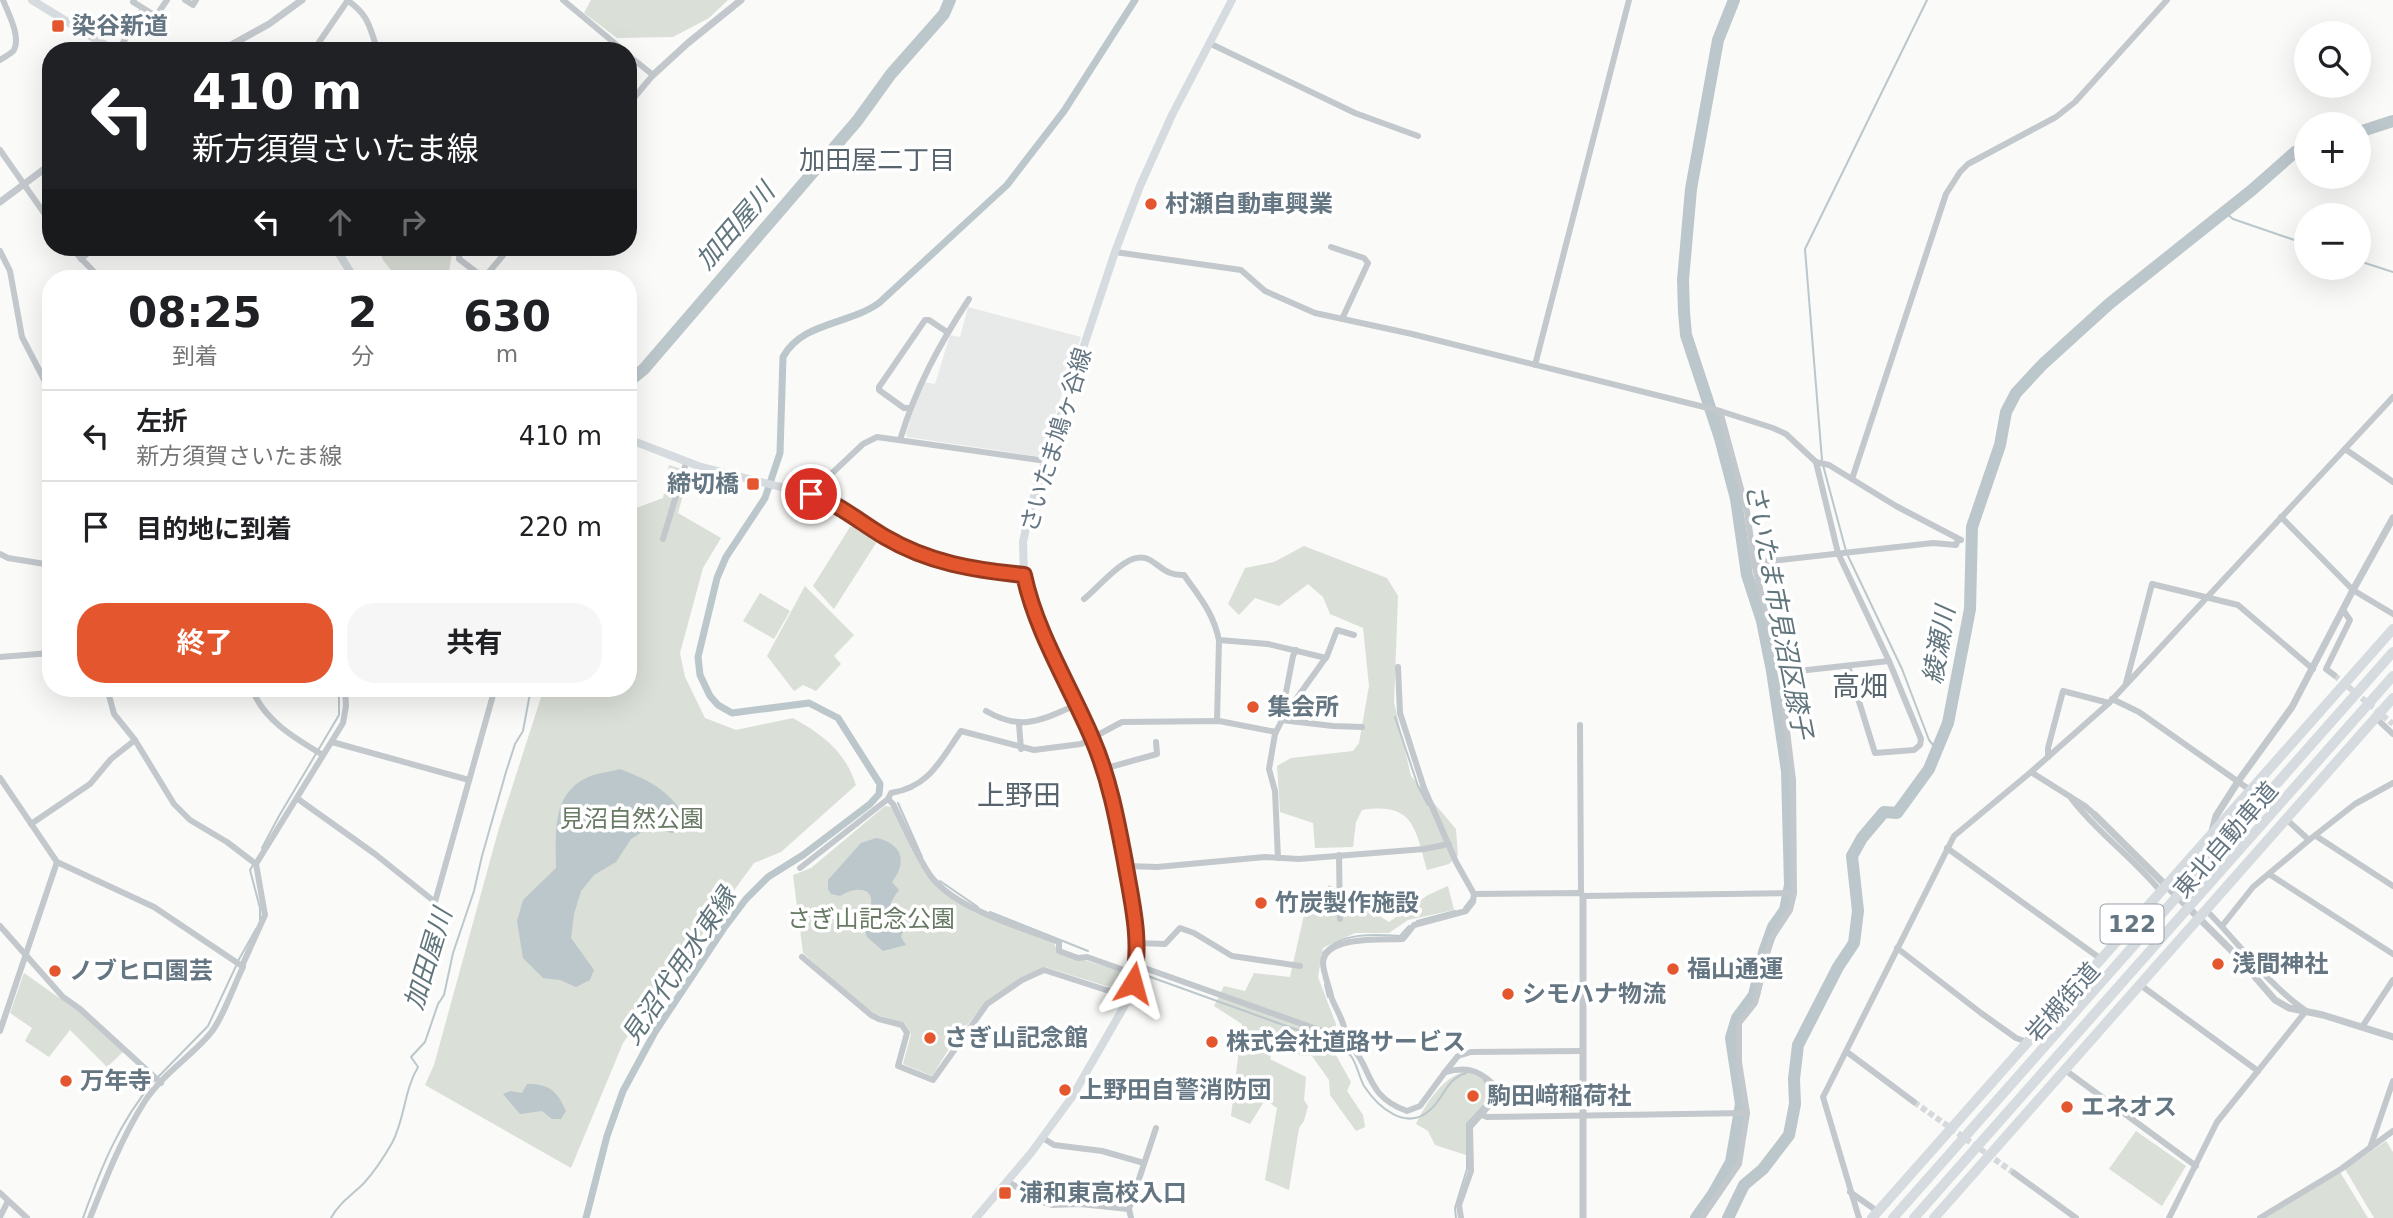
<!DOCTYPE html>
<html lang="ja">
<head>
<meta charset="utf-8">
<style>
	body { margin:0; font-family:"DejaVu Sans","Noto Sans JP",sans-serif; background:#f6f6f6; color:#202124; height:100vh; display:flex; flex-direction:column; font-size:26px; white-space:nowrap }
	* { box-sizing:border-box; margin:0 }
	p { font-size:23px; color:#757577 }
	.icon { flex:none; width:38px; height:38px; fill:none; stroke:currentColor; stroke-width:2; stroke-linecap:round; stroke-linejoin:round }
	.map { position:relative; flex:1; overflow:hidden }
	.side { position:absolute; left:42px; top:270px; width:595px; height:427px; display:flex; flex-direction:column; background:#fff; border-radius:28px; box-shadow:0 7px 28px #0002 }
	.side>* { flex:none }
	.guide { position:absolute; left:42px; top:42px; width:595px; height:214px; border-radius:28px; box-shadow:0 7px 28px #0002; background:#202124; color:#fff; overflow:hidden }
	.fabs { position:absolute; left:2294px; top:21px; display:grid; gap:14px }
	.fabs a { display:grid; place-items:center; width:77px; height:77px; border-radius:50%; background:#fff; box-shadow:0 7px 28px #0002; font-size:35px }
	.pin { position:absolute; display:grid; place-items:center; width:60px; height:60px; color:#fff; margin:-30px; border:4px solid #fff; border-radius:50%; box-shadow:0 2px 7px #0007 }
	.me { position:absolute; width:77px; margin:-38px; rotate:8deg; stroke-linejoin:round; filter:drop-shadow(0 0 5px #0008) }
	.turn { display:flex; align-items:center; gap:24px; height:147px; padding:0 35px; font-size:32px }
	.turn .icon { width:91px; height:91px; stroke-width:2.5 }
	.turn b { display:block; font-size:49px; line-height:60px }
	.lanes { display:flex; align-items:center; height:66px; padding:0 35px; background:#0003; justify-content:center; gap:35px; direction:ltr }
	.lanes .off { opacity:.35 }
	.eta { display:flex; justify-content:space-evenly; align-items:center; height:119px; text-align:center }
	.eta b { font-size:42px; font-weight:700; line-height:49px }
	.cta { display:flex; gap:14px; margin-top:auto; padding:14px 35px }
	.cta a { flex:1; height:80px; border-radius:28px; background:#e4572e; color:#fff; font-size:28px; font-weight:700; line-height:80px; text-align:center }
	.cta a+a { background:#f6f6f6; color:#202124 }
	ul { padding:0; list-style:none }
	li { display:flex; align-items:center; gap:21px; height:91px; padding:0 35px; border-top:2px solid #e0e0e0 }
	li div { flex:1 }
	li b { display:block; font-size:26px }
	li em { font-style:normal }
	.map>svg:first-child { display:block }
	.built { fill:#e8e9e9 }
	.green { fill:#dadfd7 }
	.water { fill:#bbc7cb }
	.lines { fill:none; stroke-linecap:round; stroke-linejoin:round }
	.stream { stroke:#bbc7cb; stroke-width:2 }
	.canal { stroke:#bbc7cb; stroke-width:7 }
	.river { stroke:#bbc7cb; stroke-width:12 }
	.minor-tunnel { stroke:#d5d9db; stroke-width:6; stroke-dasharray:6 3; stroke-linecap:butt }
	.minor { stroke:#c3c8cc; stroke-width:6 }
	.tertiary { stroke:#c3c8cc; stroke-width:7 }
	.secondary { stroke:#d6dbdf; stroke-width:8 }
	.trunk { stroke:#d6dbdf; stroke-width:10 }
	.motorway { stroke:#d6dbdf; stroke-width:10 }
	.route-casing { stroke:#94391e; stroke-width:18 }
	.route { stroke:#e4572e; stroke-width:12 }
	.poi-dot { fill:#e4572e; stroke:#fff; stroke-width:2.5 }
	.labels { text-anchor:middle; stroke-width:7; stroke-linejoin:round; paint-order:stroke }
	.shield { fill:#fff; stroke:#939fa8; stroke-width:2 }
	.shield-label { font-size:23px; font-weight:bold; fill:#657683 }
	.poi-label { font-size:24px; font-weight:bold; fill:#657683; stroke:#fff; text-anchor:start }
	.street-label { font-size:24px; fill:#657683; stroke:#fff }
	.park-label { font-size:24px; fill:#687a64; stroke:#fff }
	.neighbourhood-label { font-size:26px; fill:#57646e; stroke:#fff }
	.water-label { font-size:26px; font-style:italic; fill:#60757c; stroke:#fff }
	.quarter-label { font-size:28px; fill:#57646e; stroke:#fff }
</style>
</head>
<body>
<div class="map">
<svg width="2393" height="1218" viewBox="0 0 2393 1218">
	<rect width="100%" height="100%" fill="#fafaf8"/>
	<polygon class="built" points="968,307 1081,337 1041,457 907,437 906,433 923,382 935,384 950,335 960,337"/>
	<g class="green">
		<polygon points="591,0 728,0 709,18 673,37 617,38 584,13"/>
		<polygon points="378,247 453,247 448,278 397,278 383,260"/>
		<path d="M669,465L698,474L687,481L678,513L721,538L703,568L680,653L685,677L705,718L736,730L793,718C823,735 845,751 856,785L781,852L754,863L623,1043L571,1168L425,1085L434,1065L499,828L544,688H628V511L663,498Z"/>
		<polygon points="855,526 878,540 834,609 813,586 850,527"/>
		<path d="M1304,546L1387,578L1398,596L1394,702L1411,776L1456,829L1458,855L1449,864L1427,870C1415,828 1414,802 1362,810L1356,822L1353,847L1315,848L1313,823L1280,812L1277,766L1291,758L1353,751L1359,743L1369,686L1363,628L1330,614L1323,597L1308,584L1279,606L1255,598L1239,615L1228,604L1245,568L1274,562Z"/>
		<polygon points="805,586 854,635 834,656 841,664 816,691 803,685 794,691 767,656"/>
		<polygon points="760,593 790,611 774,639 743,621"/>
		<polygon points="885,806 892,807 933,883 975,913 1053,941 1058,952 1129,974 1128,989 1106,986 1045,967 1021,977 986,1002 952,1044 932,1076 903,1064 911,1034 905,1023 878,1015 860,1006 803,953 793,875 811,868"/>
		<polygon points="1329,885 1345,894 1351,904 1364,906 1389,922 1428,895 1448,886 1454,910 1408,920 1389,933 1355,933 1323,948 1318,977 1336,1024 1333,1050 1351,1082 1347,1091 1363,1115 1365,1127 1356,1131 1330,1095 1329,1080 1312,1056 1302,1056 1275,1041 1270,1059 1306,1077 1304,1100 1308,1106 1304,1121 1299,1128 1289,1190 1265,1180 1277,1108 1265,1100 1250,1124 1231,1116 1242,1024 1214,1006 1224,986 1245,991 1254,973 1290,977 1306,906 1322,894"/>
		<polygon points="24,973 82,1014 123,1052 107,1067 70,1030 49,1057 25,1041 32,1028 10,1013"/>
		<path d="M1466,1071L1488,1081L1492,1097L1468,1125L1469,1156L1435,1145L1428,1131L1416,1124C1426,1103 1443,1077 1466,1071Z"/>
		<polygon points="2136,1131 2186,1166 2162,1206 2109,1169"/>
		<polygon points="2386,1141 2393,1152 2393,1218 2374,1218 2345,1169"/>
		<polygon points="2340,1172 2368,1218 2266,1218"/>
	</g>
	<g class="water">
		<path d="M620,769C651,781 675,793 687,824L683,831L672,833L649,828L631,839L616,862L594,875L581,891L574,914L571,938L594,970L590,980L576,987L560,980L543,978L523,958L517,921L523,900L556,868C556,833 551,794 588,777C597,773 610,772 620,769Z"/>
		<path d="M876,838C902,843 908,862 892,882L899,890C889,903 886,912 895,926L904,929L901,937L906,945L883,951L867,937L863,925C865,919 869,914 870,909C877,885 853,887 840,896L831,894L828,889V880L861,843Z"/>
		<path d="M527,1084C550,1084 557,1091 566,1111L561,1119H552L542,1111L520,1114L503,1094L510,1091L522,1093Z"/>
	</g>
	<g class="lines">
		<g class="stream">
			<polyline points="2221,213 2226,213 2233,219 2306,244"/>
			<polyline points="2359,261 2393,272"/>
			<polyline points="1822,460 1805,249 1927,0"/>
			<polyline points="1823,465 1846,551"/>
			<polyline points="1848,556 1902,669 1929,740 1938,751"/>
			<polyline points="1395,717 1418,786 1428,805"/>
			<polyline points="898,803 922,857"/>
			<polyline points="262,848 279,816 339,715 339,688"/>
			<polyline points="253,865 250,870 260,908 260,920"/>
			<polyline points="940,881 978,907"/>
			<polyline points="1464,908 1471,899"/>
			<polyline points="990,912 1088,951"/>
			<polyline points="1417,921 1455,911"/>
			<path d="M1323,953C1340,932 1376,934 1400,936L1409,926"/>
			<polyline points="238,961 256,929"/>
			<path d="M1145,975L1339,1045C1343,1048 1347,1052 1351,1056C1357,1064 1359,1077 1364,1086C1378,1107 1406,1132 1430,1110C1445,1097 1445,1080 1466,1073"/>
			<polyline points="1325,985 1328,997"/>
			<polyline points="158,1077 208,1026 236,966"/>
			<path d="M83,1218C101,1168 119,1122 154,1081"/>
			<path d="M331,1218C339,1203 352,1195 364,1183C375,1171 384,1157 392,1143C405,1119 404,1090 418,1067L411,1057L425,1042L438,1004L444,995L453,953L474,891L482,856L506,772L515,744L523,731L531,688"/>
			<polyline points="1456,1218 1455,1208 1467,1169 1467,1124 1490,1099 1489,1086 1484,1080"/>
		</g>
		<path class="canal" d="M586,1218L607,1136L623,1091L655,1032L724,928L746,899L768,877L803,855L870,804L879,794L880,784L838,718L809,703L732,713L718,705L710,696L700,675L698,657L717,578L726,557L765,498L780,453L783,357C802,322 848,325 879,303L1007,185L1064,111L1135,0"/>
		<g class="river">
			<polyline points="2359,132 2393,121"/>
			<polyline points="628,382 644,369 857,121 891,74 944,14 950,0"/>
			<polyline points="1696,1218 1713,1194 1731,1162 1741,1104 1731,1038 1737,1018 1754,995 1764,952 1773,927 1785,910 1790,885 1787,771 1772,671 1762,621 1747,575 1736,499 1720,438 1686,335 1684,312 1683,280 1691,189 1718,40 1734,0"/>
			<polyline points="1728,1218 1744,1185 1763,1169 1789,1135 1795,1104 1794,1079 1798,1045 1838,967 1854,943 1858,911 1852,856 1862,838 1884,812 1897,813 1929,769 1948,723 1970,609 1972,527 2000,445 2006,412 2016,393 2043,364 2109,304 2252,190 2295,152 2306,146"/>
		</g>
		<g class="minor-tunnel">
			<polyline points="2334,675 2393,724"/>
			<polyline points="1914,1102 2014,1173"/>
		</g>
		<g class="minor">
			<polyline points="134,0 133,2 156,16 167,0"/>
			<polyline points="185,0 193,5 196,0"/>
			<path d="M347,0C370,16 369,27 378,51"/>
			<polyline points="563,0 624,51"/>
			<polyline points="1209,43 1355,113 1418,136"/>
			<polyline points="118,51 143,9"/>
			<polyline points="313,51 348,0"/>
			<polyline points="628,55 653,75 628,105"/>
			<path d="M0,60C4,57 11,54 14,50C21,36 8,13 3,0"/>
			<polyline points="0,150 51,223"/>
			<polyline points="70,247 100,278"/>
			<polyline points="460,247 459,259 484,278"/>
			<polyline points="1331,247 1364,258 1368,263 1342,319"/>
			<polyline points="0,251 10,271 22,337 51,393"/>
			<polyline points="1115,252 1241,270 1265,291 1315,313 1412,334 1720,411 1773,428 1786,434 1816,462 1829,465 1896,506 1961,540"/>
			<polyline points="81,259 95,247"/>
			<polyline points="484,278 510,247"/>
			<polyline points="1535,365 1629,0"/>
			<polyline points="909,408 904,408 879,390 879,387 925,320 929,320 947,332"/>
			<path d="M900,440C916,387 939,345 969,299"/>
			<polyline points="2345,449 2393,482"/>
			<polyline points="1816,462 1838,553 1889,661 1921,739 1920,745 1914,750 1875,753 1848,666"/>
			<polyline points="1852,479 1946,194 1960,172 1968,164 2056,117 2075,102 2167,0"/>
			<polyline points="811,493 863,444 877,437 1046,461"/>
			<polyline points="2281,517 2353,590 2393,614"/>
			<polyline points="663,539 686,463"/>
			<polyline points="0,554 8,558 51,565"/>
			<polyline points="1754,563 1933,543 1956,545 1958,539"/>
			<path d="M1084,599C1100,587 1129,547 1150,560C1163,568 1168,576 1184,575C1200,598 1213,612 1219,640L1217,721"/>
			<polyline points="1219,640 1268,644 1326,658"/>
			<polyline points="0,657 51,653"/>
			<polyline points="1780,673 1889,661"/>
			<polyline points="2334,675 2326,669 2350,620 2343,610"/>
			<polyline points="2126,683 2152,584 2238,605 2313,669"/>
			<path d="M252,688C262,719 296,739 323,755"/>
			<polyline points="2112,699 2139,712 2250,790"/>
			<path d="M986,711C1022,732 1041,720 1076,705"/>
			<polyline points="1281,718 1293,656 1296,650"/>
			<polyline points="2376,718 2393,734"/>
			<polyline points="1281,720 1333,726 1362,727"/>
			<polyline points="1019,724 1021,749"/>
			<polyline points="1580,725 1581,893"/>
			<polyline points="332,742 469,780"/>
			<polyline points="2048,757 2048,748 2063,691 2109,703"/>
			<polyline points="1103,769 1157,754 1156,742"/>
			<polyline points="2031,772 2085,806 2095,815"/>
			<polyline points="0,778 57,862 154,907 242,966 265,915 256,864 227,842 190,820 174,804 135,740 114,714 107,688"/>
			<path d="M2071,798C2097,833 2134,858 2161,892"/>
			<polyline points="298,799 375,854 435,902 495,688"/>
			<path d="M888,799L891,793C929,787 940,761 961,731L1034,750L1081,744L1122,722L1219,721L1276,732"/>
			<polyline points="2286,819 2309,840"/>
			<polyline points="31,824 90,784 111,759 135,740"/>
			<polyline points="2316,836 2393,886"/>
			<polyline points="1947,848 2101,959"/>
			<polyline points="1339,855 1340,919"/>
			<polyline points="1278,858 1275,791 1269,769 1275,734 1284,716 1327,656 1337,630 1354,635"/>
			<polyline points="256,864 343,723 346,706 345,688"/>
			<polyline points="1126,866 1157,867 1265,857 1299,859 1424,849 1449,844"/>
			<path d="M800,868L888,799L893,804C903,823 921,866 934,880C961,911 1021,927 1059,942V951L1078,958L1087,957L1135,974"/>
			<polyline points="2269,874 2393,954"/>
			<polyline points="1474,894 1581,893 1583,896 1794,893"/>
			<polyline points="0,926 63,997 80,1009 161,1083"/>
			<polyline points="2222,926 2253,887 2309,840 2355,804 2393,783"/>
			<polyline points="1138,943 1165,944 1180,928 1194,933 1232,956 1300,966"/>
			<polyline points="1897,948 1981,1013 2016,1038 2027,1042"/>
			<polyline points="802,957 871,1015 879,1019 902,1025 907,1033 898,1066 933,1080 987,1004 1022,980 1044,970 1106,990 1130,993"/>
			<path d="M1136,965L1339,1037C1376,1060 1359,1094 1407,1111L1420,1106L1445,1072C1465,1067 1477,1069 1492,1083L1494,1100L1470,1127L1471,1171L1459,1205L1461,1218"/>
			<polyline points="2139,984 2258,1071"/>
			<polyline points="2362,1027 2393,980"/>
			<polyline points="0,1031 57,862"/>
			<path d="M1339,1037L1344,1027C1341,1015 1334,1006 1331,996C1329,986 1323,972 1323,963C1324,935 1384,940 1403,939L1414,925L1466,911L1473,902L1474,894L1456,862L1424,788L1400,713L1398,667"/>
			<polyline points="1847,1052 1914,1102"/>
			<polyline points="2065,1070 2196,1166"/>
			<polyline points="1445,1072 1458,1056 1471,1052 1582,1051"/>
			<polyline points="1480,1114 1487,1117 1747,1113"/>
			<polyline points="1043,1138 1054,1145 1102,1151 1144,1163"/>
			<polyline points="2370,1148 2393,1081"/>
			<polyline points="2014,1173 2076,1218"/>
			<polyline points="1007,1181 1039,1201 1052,1205 1080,1204 1129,1209"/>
			<polyline points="1850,1192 1877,1211"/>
			<polyline points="0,1193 27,1218"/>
			<polyline points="0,1217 8,1201"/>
			<path d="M90,1218C106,1178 122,1137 145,1101C162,1075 189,1058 209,1035C222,1021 234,985 243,967"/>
			<polyline points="1131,1218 1129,1209 1156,1128"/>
			<polyline points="1702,1218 1739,1164 1747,1113 1739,1062 1739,1023 1755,1003 1771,939 1790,910 1794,893 1793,780 1780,673 1754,563 1747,511 1720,411"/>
			<polyline points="1859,1218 1823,1097 1954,836 2031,772 2109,703 2393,397"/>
			<path d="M2169,1218L2217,1122L2306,1011C2265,982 2241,945 2206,910"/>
			<polyline points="2260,1218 2341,1169 2393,1131"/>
		</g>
		<g class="tertiary">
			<polyline points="220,51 269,24 302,0"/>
			<polyline points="653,75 688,43 741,0"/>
			<polyline points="0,202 51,164"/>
			<polyline points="2095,815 2236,955 2275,1000 2289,1008 2323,1015 2393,1037"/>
			<polyline points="2212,831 2216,816 2239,780 2292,707 2353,590 2393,518"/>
			<polyline points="1583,896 1583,1218"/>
		</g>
		<g class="secondary">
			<polyline points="32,0 115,51"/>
			<polyline points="335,247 354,278"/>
			<polyline points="628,439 701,467 817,496 885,537 923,556 975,570 1024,575"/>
			<polyline points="976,1218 1031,1153 1072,1097 1125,1005 1133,983 1137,955 1135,913 1108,782 1093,740 1039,623 1027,591 1024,575 1023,542 1032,502 1115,252 1140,186 1172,115 1232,0"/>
		</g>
		<g class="trunk">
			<polyline points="1872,1218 2393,629"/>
			<polyline points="1934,1218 2393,698"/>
		</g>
		<g class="motorway">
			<polyline points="1893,1218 2393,652"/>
			<polyline points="1914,1218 2393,676"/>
		</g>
	</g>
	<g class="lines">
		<g class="route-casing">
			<path id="route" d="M811,494C838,503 861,523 885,537C929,563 974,570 1024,575C1036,632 1069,684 1092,738C1109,777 1117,819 1125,862C1132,903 1142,941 1133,983"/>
		</g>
		<use href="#route" class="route"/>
	</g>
	<g class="poi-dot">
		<rect x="51" y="19" width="14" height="14" rx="3.5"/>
		<circle cx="1151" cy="204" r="7"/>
		<rect x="746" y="477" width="14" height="14" rx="3.5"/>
		<circle cx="1253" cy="707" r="7"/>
		<circle cx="1261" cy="903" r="7"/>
		<circle cx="2218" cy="964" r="7"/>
		<circle cx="1673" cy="969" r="7"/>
		<circle cx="55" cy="971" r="7"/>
		<circle cx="1508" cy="994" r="7"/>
		<circle cx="930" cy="1038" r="7"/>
		<circle cx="1212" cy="1042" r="7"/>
		<circle cx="66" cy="1081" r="7"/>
		<circle cx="1065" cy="1090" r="7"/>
		<circle cx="1473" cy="1096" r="7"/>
		<circle cx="2067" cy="1107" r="7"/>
		<rect x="998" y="1186" width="14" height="14" rx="3.5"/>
	</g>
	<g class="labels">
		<rect class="shield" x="2100.5" y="904.5" width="63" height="39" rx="5"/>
		<g class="shield-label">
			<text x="2132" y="932">122</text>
		</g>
		<g class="poi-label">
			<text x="72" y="34">染谷新道</text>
			<text x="1165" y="212">村瀬自動車興業</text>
			<text x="739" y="492" text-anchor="end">締切橋</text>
			<text x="1267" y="715">集会所</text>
			<text x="1275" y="911">竹炭製作施設</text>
			<text x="2232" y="972">浅間神社</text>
			<text x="1687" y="977">福山通運</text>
			<text x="69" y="979">ノブヒロ園芸</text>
			<text x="1522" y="1002">シモハナ物流</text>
			<text x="944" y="1046">さぎ山記念館</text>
			<text x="1226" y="1050">株式会社道路サービス</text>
			<text x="80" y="1089">万年寺</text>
			<text x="1079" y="1098">上野田自警消防団</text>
			<text x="1487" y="1104">駒田﨑稲荷社</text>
			<text x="2081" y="1115">エネオス</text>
			<text x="1019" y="1201">浦和東高校入口</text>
		</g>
		<g class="street-label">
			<text transform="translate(1056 440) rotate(-73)" y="8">さいたま鳩ヶ谷線</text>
			<text transform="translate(2226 840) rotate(-49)" y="8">東北自動車道</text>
			<text transform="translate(2063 1002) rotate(-48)" y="8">岩槻街道</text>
		</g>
		<g class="park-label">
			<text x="632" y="827">見沼自然公園</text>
			<text x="871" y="927">さぎ山記念公園</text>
		</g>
		<g class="neighbourhood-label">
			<text x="877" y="169">加田屋二丁目</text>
		</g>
		<g class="water-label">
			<text transform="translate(735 226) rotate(-49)" y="9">加田屋川</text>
			<text transform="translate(1779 611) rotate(79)" y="9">さいたま市見沼区膝子</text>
			<text transform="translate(1939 645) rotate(-80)" y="9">綾瀬川</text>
			<text transform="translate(428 959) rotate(-73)" y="9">加田屋川</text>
			<text transform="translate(679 966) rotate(-56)" y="9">見沼代用水東縁</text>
		</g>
		<g class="quarter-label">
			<text x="1860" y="696">高畑</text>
			<text x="1019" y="805">上野田</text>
		</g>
	</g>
</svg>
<div class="fabs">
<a><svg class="icon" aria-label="search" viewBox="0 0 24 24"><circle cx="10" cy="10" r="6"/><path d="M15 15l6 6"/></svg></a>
<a>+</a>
<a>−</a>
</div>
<div class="pin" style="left:811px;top:494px;background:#d93025"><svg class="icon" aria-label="arrive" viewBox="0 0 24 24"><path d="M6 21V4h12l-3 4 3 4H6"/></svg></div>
<svg class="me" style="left:1133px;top:983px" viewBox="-20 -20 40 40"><path d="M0-17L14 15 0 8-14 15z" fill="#e4572e" stroke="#fff" stroke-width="4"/></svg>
<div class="guide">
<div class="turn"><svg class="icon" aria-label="left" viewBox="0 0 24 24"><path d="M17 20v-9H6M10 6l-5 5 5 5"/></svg><div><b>410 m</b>新方須賀さいたま線</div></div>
<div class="lanes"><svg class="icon" aria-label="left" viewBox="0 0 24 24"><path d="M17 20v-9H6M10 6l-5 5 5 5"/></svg><svg class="icon off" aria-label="ahead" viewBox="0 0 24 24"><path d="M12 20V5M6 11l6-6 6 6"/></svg><svg class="icon off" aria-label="right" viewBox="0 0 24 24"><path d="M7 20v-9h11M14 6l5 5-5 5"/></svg></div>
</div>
<section class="side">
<div class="eta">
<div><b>08:25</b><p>到着</p></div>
<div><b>2</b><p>分</p></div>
<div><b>630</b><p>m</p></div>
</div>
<ul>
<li><svg class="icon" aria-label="left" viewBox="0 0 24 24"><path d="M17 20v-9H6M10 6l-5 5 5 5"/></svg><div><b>左折</b><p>新方須賀さいたま線</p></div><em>410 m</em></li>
<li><svg class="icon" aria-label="arrive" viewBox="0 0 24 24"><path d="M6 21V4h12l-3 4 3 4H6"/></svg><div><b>目的地に到着</b></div><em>220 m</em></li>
</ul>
<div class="cta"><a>終了</a><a>共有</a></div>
</section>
</div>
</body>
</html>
